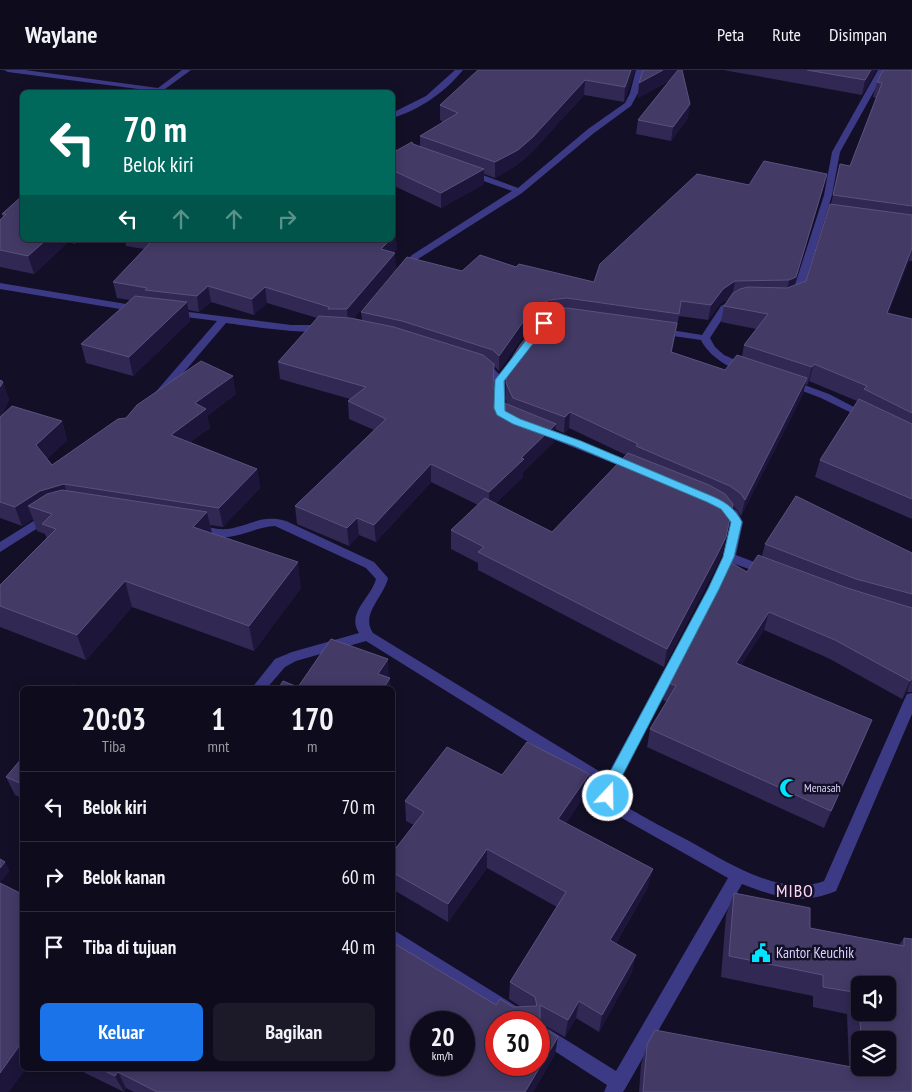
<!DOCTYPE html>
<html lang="id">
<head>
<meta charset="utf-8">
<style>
	body { margin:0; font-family:"PT Sans Narrow",sans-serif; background:#1c1929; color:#f1f3f6; height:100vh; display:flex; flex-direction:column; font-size:19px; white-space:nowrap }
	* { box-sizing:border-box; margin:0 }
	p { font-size:16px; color:#9b9ba3 }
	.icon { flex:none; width:28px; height:28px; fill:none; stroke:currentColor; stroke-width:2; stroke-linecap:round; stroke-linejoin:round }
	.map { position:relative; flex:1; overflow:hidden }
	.side { position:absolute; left:20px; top:616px; width:375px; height:385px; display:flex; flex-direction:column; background:#0e0b1c; border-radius:8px; box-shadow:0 2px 12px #0003,0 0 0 1px #2e2b3b }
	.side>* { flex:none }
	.top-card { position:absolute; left:20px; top:20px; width:375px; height:152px; border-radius:8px; box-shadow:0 2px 12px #0003,0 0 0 1px #2e2b3b; background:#00695c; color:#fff; overflow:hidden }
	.controls { position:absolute; left:851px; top:906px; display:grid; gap:10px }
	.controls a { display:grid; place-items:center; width:45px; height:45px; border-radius:8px; background:#0e0b1c; box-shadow:0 2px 12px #0003,0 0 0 1px #2e2b3b; font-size:25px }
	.speed { position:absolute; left:410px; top:941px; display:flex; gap:10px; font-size:25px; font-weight:700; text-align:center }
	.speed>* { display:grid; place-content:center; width:65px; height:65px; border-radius:50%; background:#0e0b1c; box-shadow:0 2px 12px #0003,0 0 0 1px #2e2b3b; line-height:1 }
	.speed small { font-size:12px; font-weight:400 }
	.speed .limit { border:8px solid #d22; background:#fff; color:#111 }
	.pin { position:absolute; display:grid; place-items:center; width:42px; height:42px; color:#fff; margin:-21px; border-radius:10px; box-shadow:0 2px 8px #0006 }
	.me { position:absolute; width:55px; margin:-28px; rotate:21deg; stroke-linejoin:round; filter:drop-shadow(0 0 4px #0008) }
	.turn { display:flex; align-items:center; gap:18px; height:105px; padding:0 20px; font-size:22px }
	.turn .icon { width:65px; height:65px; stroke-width:2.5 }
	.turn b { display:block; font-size:35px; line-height:42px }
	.lanes { display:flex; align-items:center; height:48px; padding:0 20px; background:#0003; justify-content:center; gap:25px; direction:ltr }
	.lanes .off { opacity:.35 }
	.eta { display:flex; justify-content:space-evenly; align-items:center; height:85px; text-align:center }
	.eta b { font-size:30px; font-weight:700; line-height:35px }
	.primary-button { display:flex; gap:10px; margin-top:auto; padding:10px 20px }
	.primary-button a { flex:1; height:58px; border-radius:8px; background:#1a73e8; color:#fff; font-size:20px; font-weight:700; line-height:58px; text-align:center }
	.primary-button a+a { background:#1c1929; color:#f1f3f6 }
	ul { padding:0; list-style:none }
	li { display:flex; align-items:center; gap:15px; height:70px; padding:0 20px; border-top:1px solid #2e2b3b }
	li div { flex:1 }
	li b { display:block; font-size:19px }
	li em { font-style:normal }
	header { display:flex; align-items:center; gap:30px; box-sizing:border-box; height:70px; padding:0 25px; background:#0e0b1c; border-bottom:1px solid #2e2b3b }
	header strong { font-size:24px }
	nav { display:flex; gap:28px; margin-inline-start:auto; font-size:18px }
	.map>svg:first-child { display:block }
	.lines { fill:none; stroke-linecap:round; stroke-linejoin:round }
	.minor { fill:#3d3a85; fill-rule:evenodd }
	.wall { fill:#312854; fill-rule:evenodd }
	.shaded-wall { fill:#1d163a }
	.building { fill:#433a66; stroke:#5a527e; fill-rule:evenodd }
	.route { fill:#4fc3f7; stroke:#337fa1 }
	.labels { text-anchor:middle; stroke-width:5; stroke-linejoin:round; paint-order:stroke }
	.poi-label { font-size:12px; fill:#d9d4ff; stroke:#130f26; text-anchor:start }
	.near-poi-label { font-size:15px; fill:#d9d4ff; stroke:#130f26; text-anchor:start }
	.near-quarter-label { font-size:18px; letter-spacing:1px; fill:#ffd6f0; stroke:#130f26 }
</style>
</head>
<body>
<header>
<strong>Waylane</strong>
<nav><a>Peta</a><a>Rute</a><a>Disimpan</a></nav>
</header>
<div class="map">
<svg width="912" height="1022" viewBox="0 0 912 1022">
	<rect width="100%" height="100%" fill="#130f26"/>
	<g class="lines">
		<g class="minor">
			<polygon points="4,0 25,0 158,18 182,0 191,0 161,22 8,2"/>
			<path d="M455,0H463C445,22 420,40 392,48V43L426,26Z"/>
			<polygon points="636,0 644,0 638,23 631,36 594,63 522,123 418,189 405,202 399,202 399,198 412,185 512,121 466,105 466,101 472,101 518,118 588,59 625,33 630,23"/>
			<polygon points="878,0 886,0 840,82 832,125 801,227 799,229 793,229 791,227 824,125 832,82"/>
			<polygon points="0,213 138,236 143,239 138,242 0,219"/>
			<path d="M737,228L742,231L728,240L710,268L715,277L724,285L749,296L750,298L749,300C732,303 708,285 701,270L659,264L654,261L659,258L702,265L721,236Z"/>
			<path d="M173,240L291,255H324L329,258C318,268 244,255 226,253L161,329H153L152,327L153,325L217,251L170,245L168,243Z"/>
			<path d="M479,293L492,297L505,310L504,338L507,344L506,346L502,347C489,343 494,322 495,311L484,301L474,296L475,294Z"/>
			<polygon points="788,309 829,324 871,346 870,348 862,348 821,328 784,314 783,312 784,310"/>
			<polygon points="539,357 638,394 640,397 634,401 630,400 535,362 534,360 535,358"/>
			<path d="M719,429L737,441L743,452L736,485L770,498L772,501L766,505L732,493L617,715L616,724L623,735C645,748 668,760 691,772C727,792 781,828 824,811L905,628L907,624L912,623V644L836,821C799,836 777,827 742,814L625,1019L623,1022H604L607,1015L539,971V953L616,1001L728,808L613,743L601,725L602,718L366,571L296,591L285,597L266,619H251L275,589L292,582L359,563C346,543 371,528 376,509L366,498L275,456C258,457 244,465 228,467C220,468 193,464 189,459L195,455C205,456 217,460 227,459C250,456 261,444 286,451L374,492L388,508C384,527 360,544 373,563L607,706L708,519L723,487L731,452L728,446L713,433Z"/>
			<polygon points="48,442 52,443 54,446 52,449 0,482 0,472"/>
			<polygon points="392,859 532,946 534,952 512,952 392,875"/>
		</g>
	</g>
	<g class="wall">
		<polygon points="635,0 624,32 584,25 532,82 517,95 495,108 484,104 484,114 441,138 392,115 392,83 413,74 420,77 420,66 443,52 440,50 440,35"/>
		<polygon points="682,0 688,48 671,71 636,64 638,50 670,10 638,28 639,13"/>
		<polygon points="723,0 876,0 862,25"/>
		<path d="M912,0V191H909L888,243L912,249V449L815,407L820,390L857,331L809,311L807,315L805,314L803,324L741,446L737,440L733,436L722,485L713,503L664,597L478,500V493L451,479V460L478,435L431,412L376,472L359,465L349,476L297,454L295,436L374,360L349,349L348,331L350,329L280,309L278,292L317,248L267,233L254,245L211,232L199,242L188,240L190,251L133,306L86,293L81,274L130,230L117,228L113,212L144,179L126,176L125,170H392L397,179L393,183L396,199L354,248L362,250L361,242L462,201L516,197L594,212L749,115L823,119L794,216L806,211L831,134L840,94L850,96L876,28L873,27L877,12ZM729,228L724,236L721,252L756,259L744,275L742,286L725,300L672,282L679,246L708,250L720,234ZM540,250L506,313L505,329L508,335L502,332L493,318L494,296L499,301L529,258ZM569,358L626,385L552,462L495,434L523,407V402L554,372L555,359L564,363Z"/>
		<polygon points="22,126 22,170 79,170 75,174 68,172 34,204 0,197 0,150 3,147 2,144"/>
		<polygon points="0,311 3,312 9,330 1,346 62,351 67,370 47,389 52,395 126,348 236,324 207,346 210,358 190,372 257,399 260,418 223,457 210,455 212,463 301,518 254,581 132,537 86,590 0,557 0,515 47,469 45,464 37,461 33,449 22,456 0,448"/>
		<polygon points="765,474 912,483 912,622 907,622 902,629 828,588 764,560 741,595 865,668 824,758 647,677 650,659 667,632 663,630 667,612 747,502 762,486"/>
		<polygon points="22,688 22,728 15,725 6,707"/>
		<polygon points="589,704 586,723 566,753 648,817 616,873 632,902 599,962 576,948 565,967 540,953 540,956 558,967 555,984 533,1022 134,1022 126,1018 124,1022 77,999 392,999 496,935 513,937 521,937 509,929 510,912 557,837 487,798 448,852 392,819 392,783 414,755 406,751 405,731 502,705"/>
		<path d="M734,823L810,858L899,875L904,868L912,1022H639L641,995L647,975L849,996L847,944L813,937V926L721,907L726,845ZM860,970H888V998H860Z"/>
	</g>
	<g class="shaded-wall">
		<polygon points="631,0 635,0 624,32 625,17"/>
		<polygon points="663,0 678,0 678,5 638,28 639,13"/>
		<polygon points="871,0 876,0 862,25 865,10"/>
		<polygon points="585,10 584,25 532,82 517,95 495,108 495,92"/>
		<polygon points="690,34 688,48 671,71 673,57"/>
		<polygon points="484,99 484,114 441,138 441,123"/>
		<polygon points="827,104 823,119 792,222 786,225 789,210"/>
		<polygon points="396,164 397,179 381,195 381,179 390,170 392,170 392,167"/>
		<polygon points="46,170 67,170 68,172 34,204 28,186"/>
		<polygon points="74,170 79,170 75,174"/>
		<polygon points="912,179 909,191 882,260 887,243"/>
		<polygon points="395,183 396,199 348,255 347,239"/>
		<polygon points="735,211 732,227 720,234 708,250 711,235 723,219"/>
		<polygon points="208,216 211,232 199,242 197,226"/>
		<polygon points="265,217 267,233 254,245 252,229"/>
		<polygon points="549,230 548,245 529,258 499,301 499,286 530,242"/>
		<polygon points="187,232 190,251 133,306 129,287"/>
		<polygon points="814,294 809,311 807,315 812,297"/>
		<polygon points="233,306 236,324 207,346 210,358 175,384 171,365 195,333"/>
		<polygon points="807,308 803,324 741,446 745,430"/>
		<polygon points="3,312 9,330 0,348 0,317"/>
		<polygon points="570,342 569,358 564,363 565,347"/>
		<polygon points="62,351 67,370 42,394 36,375"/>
		<polygon points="556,354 554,372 523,402 523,407 489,440 489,422 521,388"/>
		<polygon points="431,394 431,412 376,472 374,455"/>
		<polygon points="257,399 260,418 223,457 219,438"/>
		<polygon points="64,414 70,433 28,436 33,449 22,456 15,437 40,421"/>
		<polygon points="207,442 213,468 193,457"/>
		<polygon points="357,448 359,465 349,476 347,458"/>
		<polygon points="726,467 722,485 713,503 664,597 667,579"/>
		<polygon points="298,492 301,518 254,581 249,556"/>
		<polygon points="125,511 132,537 86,590 77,565"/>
		<polygon points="769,542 764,560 731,611 736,593"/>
		<polygon points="388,589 389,606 381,619 378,604"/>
		<polygon points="390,608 391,619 383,619"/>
		<polygon points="912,608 907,622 902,629 910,611"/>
		<polygon points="872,650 865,668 824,758 831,741"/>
		<polygon points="589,704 586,723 556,768 558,749"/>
		<polygon points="487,779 487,798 448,852 448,834"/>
		<polygon points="5,792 10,801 0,813 0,798"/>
		<polygon points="653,799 648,817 607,888 610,870"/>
		<polygon points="636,885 632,902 599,962 602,945"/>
		<polygon points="579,931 576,948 565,967 568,950"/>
		<polygon points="558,967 555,984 533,1022 525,1022"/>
		<polygon points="22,972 22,999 26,999 9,1022 0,1022 0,1003"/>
		<polygon points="118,1002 126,1018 124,1022 115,1006"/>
	</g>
	<g class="building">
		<polygon points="478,0 631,0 625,17 585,10 533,67 518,80 495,92 420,66 458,43 440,35"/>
		<polygon points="643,0 663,0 639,13"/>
		<polygon points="678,0 682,0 690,34 673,57 638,50"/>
		<polygon points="807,0 871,0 865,10"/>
		<polygon points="883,0 912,0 912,136 833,125 840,94 850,96 882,13 877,12"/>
		<polygon points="412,72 413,74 484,99 441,123 392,100 392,83"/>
		<polygon points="764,91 827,104 796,207 789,210 735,211 723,219 711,235 681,231 679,244 567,228 549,230 530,242 499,286 493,280 402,251 361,242 407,187 462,201 480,185 516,197 519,194 594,212 600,194 697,104 749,115"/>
		<polygon points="22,126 22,170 46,170 28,186 0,180 0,150 6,144 2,144"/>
		<polygon points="830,134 912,145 912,178 887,243 912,249 912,343 864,319 867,316 814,294 812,297 744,275 768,244 724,236 733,223 740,219 748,217 787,218 806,211"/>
		<polygon points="392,163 396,164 392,167"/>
		<polygon points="153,170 390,170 381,179 395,183 347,239 328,239 329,237 265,217 252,229 208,216 197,226 145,220 147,218 113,212"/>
		<polygon points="135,226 187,232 129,287 81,274"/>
		<polygon points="557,238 567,238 677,253 671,282 725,300 737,285 807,308 745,430 741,424 730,416 636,376 638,374 570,342 565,347 513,328 506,313 507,296 520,275 541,248 552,240"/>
		<polygon points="319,246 350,248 394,257 483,285 494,294 493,317 502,332 556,354 521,388 524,389 489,422 431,394 374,455 357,448 347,458 295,436 386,349 348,331 366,317 278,292"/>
		<polygon points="201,291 233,306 195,333 206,339 171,365 257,399 219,438 64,414 40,421 15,437 0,432 0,347 12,336 62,351 36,375 52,395 118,349 126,348 137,335"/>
		<polygon points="1,310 3,312 0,317 0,311"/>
		<polygon points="859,329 912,354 912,429 820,390"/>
		<polygon points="628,383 709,415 725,424 733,434 726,467 717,485 667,579 478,482 484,477 451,460 485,428 552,462"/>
		<polygon points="62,420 207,442 193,457 298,492 249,556 125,511 77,565 0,536 0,515 56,459 42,454 52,444 28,436 47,424"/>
		<polygon points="796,426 912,483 912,524 856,509 765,474"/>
		<polygon points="758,485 847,518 912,538 912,608 910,611 835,570 769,542 736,593 872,650 831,741 650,659 676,616 667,612 730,492 747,502"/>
		<polygon points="331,569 388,589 378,604 390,608 383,619 278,619 283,611 298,617"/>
		<polygon points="73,615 83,619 70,619"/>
		<path d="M527,672L589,704L558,749L653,799L610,870L636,885L602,945L579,931L568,950L540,935V956L558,967L525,1022H157L118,1002L115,1006L101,999H392V872L496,935L500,929L513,937L537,936L535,927L510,912L566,822L487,779L448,834L392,802V783L424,742L405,731L447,677L502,705ZM421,952H464V995H421ZM496,952H539V995H496Z"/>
		<polygon points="22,688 22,714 6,707"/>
		<polygon points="0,789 5,792 0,798"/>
		<polygon points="0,813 22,824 22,972 0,1003"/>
		<path d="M734,823L810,838V858L904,876V868L912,869V1022H643L647,975L655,960L862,999V998H888V970H861L859,923L823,917V905L729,886ZM860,915H888V942H860Z"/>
	</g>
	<path class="route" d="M544,250L549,253L504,311L505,341L520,349L581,371L714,427C727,433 735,439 742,452L734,487L719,519L617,716L613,729L608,731L603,729L601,726L603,715L708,519L723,487L731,452L721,439L707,432L574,376L513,354L497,345L494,338L495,310L541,251Z"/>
	<defs>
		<g id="mosque-bare" transform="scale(1.5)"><path d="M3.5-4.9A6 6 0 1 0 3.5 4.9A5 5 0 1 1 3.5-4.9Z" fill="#00e5ff" stroke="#130f26" stroke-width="2.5" paint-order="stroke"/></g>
		<g id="civic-bare" transform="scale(1.5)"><path d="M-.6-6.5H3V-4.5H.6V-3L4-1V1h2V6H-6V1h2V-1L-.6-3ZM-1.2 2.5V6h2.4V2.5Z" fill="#00e5ff" stroke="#130f26" stroke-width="2.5" paint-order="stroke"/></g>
	</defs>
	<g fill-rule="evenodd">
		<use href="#mosque-bare" x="789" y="718"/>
		<use href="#civic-bare" x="761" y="883"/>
	</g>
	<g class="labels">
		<g class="poi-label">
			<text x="804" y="722">Menasah</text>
		</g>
		<g class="near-poi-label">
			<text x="776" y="888">Kantor Keuchik</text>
		</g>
		<g class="near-quarter-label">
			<text x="795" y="827">MIBO</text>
		</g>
	</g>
</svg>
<div class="controls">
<a><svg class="icon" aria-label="sound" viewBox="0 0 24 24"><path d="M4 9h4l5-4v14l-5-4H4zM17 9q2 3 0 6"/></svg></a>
<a><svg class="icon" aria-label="layers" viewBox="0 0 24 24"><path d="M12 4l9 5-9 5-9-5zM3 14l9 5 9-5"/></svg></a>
</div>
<div class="speed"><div>20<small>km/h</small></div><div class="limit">30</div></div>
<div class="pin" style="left:544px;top:253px;background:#d93025"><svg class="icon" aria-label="arrive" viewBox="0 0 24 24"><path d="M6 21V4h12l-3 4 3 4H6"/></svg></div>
<svg class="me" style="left:608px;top:726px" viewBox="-20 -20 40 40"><circle r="17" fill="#4fc3f7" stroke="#fff" stroke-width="3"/><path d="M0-11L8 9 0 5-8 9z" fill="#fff"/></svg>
<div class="top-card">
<div class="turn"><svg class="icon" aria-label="left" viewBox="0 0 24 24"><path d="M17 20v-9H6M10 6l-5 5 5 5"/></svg><div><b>70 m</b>Belok kiri</div></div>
<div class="lanes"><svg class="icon" aria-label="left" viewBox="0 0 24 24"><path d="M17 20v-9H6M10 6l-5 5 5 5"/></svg><svg class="icon off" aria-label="ahead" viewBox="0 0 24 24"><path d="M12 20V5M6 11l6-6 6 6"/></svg><svg class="icon off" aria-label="ahead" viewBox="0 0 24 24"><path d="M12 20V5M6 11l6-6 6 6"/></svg><svg class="icon off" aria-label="right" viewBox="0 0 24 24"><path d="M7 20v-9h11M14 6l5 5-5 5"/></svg></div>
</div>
<section class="side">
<div class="eta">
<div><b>20:03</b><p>Tiba</p></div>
<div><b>1</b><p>mnt</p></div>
<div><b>170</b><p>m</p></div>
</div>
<ul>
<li><svg class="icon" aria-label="left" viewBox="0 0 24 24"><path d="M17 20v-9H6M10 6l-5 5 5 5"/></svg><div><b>Belok kiri</b></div><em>70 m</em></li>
<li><svg class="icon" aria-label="right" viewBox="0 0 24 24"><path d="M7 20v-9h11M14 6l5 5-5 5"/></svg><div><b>Belok kanan</b></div><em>60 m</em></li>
<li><svg class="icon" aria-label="arrive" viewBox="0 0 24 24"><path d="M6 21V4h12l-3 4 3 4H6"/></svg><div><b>Tiba di tujuan</b></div><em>40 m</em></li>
</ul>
<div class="primary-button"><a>Keluar</a><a>Bagikan</a></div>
</section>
</div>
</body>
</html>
